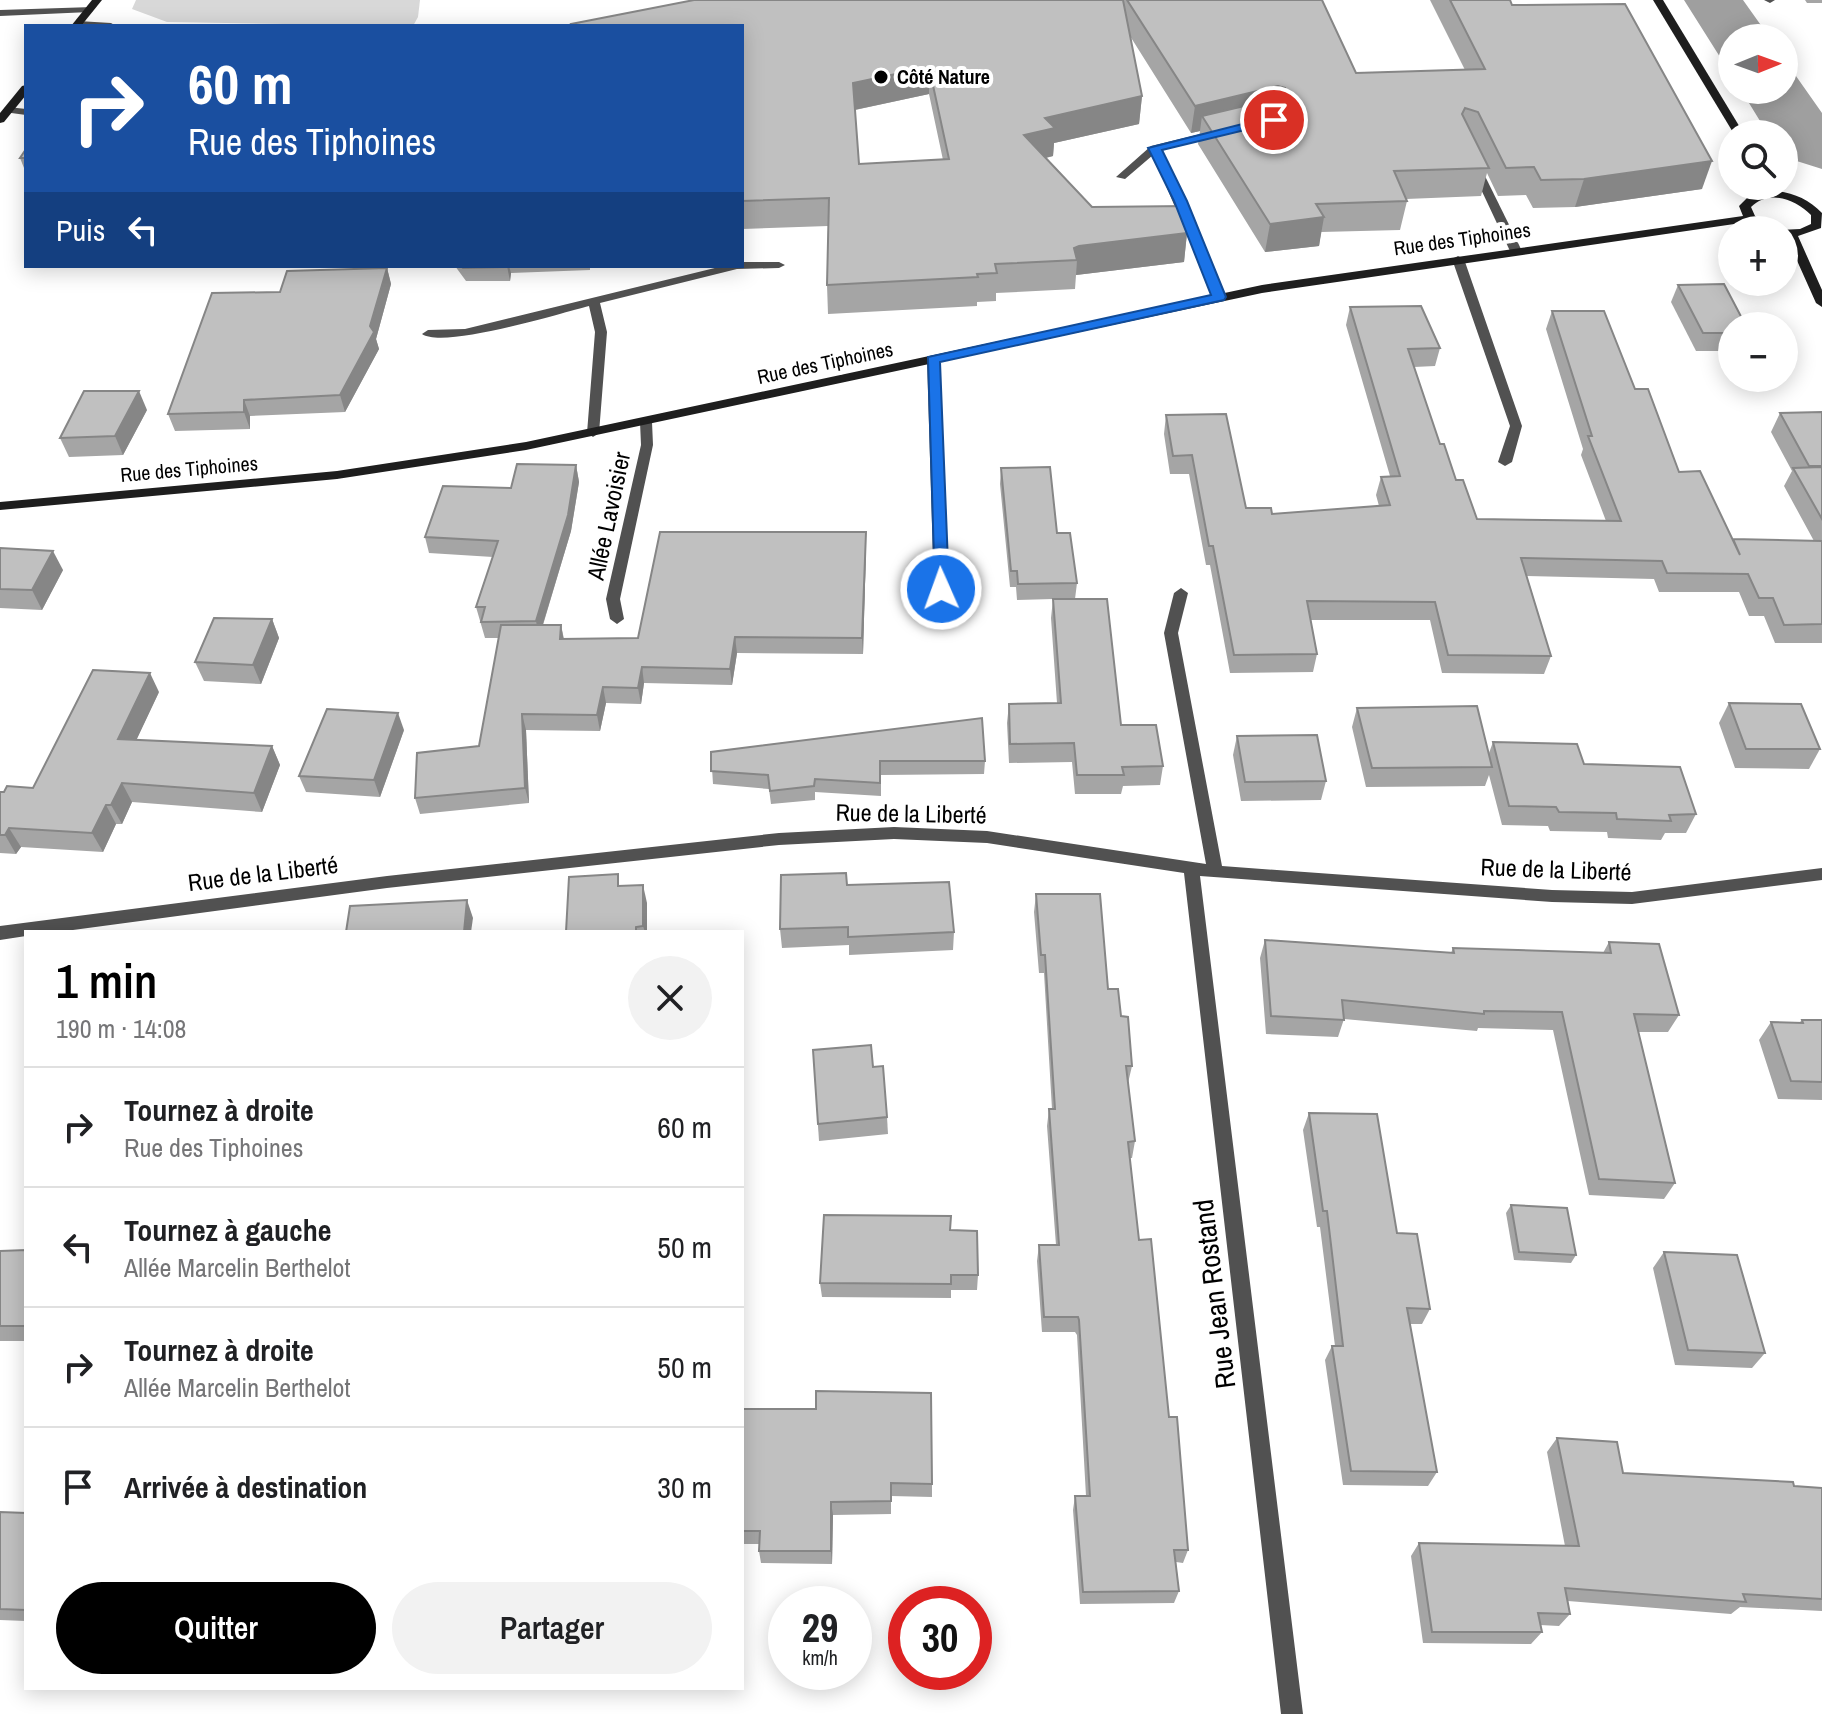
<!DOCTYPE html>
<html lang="fr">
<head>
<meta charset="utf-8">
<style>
	body { margin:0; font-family:"Archivo Narrow",sans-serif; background:#f2f2f2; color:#202124; height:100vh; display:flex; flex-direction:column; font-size:30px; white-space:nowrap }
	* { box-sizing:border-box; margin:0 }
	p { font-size:26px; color:#757577 }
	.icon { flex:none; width:44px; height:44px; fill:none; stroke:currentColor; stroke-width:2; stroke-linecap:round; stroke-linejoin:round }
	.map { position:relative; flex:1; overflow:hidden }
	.drawer { position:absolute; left:24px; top:930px; width:720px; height:760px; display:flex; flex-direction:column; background:#fff; border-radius:0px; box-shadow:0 4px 20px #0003 }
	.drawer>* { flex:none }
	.hud { position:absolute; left:24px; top:24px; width:720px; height:244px; border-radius:0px; box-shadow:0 4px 20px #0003; background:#1a4fa0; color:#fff; overflow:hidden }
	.needle { width:52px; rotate:89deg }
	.tools { position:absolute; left:1718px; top:24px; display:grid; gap:16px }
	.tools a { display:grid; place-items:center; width:80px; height:80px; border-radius:50%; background:#fff; box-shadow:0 4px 20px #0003; font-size:40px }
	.speed { position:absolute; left:768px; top:1586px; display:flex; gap:16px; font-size:40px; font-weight:700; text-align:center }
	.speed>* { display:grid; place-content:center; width:104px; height:104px; border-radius:50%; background:#fff; box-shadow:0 4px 20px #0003; line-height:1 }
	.speed small { font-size:20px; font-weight:400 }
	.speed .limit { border:12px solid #d22; background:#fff; color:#111 }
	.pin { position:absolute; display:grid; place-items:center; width:68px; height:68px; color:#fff; margin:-34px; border:4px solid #fff; border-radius:50%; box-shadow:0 2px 8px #0007 }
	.me { position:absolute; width:88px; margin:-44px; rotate:358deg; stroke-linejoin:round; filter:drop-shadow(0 0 6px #0008) }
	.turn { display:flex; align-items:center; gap:28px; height:168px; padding:0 32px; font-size:36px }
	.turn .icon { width:104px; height:104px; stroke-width:2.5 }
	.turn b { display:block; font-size:56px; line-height:68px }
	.then { display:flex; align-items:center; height:76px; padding:0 32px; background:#0003; gap:16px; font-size:30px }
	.round { display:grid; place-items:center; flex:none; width:84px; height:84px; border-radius:42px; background:#f2f2f2 }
	.overview { display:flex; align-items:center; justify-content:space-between; height:136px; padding:0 32px }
	h1 { font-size:48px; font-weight:600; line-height:60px; color:#000 }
	.cta { display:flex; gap:16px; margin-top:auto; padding:16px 32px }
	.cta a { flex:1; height:92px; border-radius:48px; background:#000; color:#fff; font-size:32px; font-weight:600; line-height:92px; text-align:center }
	.cta a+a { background:#f2f2f2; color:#202124 }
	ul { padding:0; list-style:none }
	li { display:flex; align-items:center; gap:24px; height:120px; padding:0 32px; border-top:2px solid #e0e0e0 }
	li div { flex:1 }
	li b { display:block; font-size:30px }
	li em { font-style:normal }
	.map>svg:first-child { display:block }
	.green { fill:#d8d8d8 }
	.water { fill:#9f9f9f }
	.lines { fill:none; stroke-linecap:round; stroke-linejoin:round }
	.lane { fill:#515151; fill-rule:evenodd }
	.street { fill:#515151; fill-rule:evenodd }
	.secondary { fill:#1e1e1e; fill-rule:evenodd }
	.wall { fill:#a5a5a5; fill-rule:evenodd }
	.shaded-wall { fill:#868686 }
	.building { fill:#c0c0c0; stroke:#868686; stroke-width:2; fill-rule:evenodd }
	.route { fill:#1a73e8; stroke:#114b97; stroke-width:2 }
	.poi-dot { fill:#000; stroke:#fff; stroke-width:3 }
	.labels { text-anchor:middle; stroke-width:8; stroke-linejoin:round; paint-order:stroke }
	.far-poi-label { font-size:20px; font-weight:bold; fill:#000; stroke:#fff; text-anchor:start }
	.far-street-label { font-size:20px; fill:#000; stroke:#fff }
	.street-label { font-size:24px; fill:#000; stroke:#fff }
	.near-street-label { font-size:28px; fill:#000; stroke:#fff }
</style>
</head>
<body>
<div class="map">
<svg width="1822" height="1714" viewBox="0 0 1822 1714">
	<rect width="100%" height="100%" fill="#fff"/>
	<polygon class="green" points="136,0 420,0 418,17 413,26 167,22 132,9"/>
	<g class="water">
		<polygon points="1684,0 1743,0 1770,38 1732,38 1732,76"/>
		<polygon points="1784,59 1822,113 1822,169 1784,157 1784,134 1768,134 1741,90 1784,90"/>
	</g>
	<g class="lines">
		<g class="lane">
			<polygon points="1764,0 1775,0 1770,3"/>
			<polygon points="93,7 93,11 90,12 0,16 0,10"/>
			<polygon points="8,107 26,109 26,115 4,112 4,108"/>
		</g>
		<g class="street">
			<polygon points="78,21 111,23 116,26 74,26 75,22"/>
			<polygon points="1217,130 1222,133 1221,135 1161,150 1186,201 1225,297 1219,301 1213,297 1153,155 1125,179 1116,177 1151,146"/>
			<polygon points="1476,165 1481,168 1522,251 1520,253 1510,251 1471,168"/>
			<polygon points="1458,256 1464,259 1522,426 1512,462 1505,466 1498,462 1510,426 1452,259"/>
			<path d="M742,262H779L785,265L779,268L737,269L600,303L607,332L599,433L593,437L587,433L595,332L589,306C558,314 444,349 422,334L428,330L465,329L723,266H742Z"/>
			<polygon points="933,356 939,360 948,589 941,594 934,589 927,360"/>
			<polygon points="646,418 652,422 653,445 620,599 624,619 617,624 610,619 606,599 641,445 640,422"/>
			<polygon points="1181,588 1188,593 1178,633 1222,866 1552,890 1632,892 1822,868 1822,880 1632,904 1552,902 1200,876 1303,1714 1281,1714 1184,873 987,843 894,839 779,845 387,888 58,932 26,932 26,936 0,940 0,926 387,876 779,833 894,827 987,831 1206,864 1164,633 1174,593"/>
		</g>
		<g class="secondary">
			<polygon points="92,0 102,0 81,26 71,26"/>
			<polygon points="1653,0 1663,0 1744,134 1734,134"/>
			<polygon points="26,85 26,95 4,122 0,123 0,113 22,86"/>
			<path d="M1771,190C1791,192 1808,198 1822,213L1821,228L1798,236L1822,290V307L1816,303L1786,236L1784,235V230H1780L1800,229L1811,224V215C1795,199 1769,189 1751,207L1755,216L1778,230H1764L1748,222L1262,293L526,450L337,479L0,510V502L337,471L526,442L1262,285L1743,216L1739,206L1748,197Z"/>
		</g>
	</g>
	<g class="wall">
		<path d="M694,0H1415H1322L1356,73L1465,70L1430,0H1510L1512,5L1702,189L1575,207L1533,208L1526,195L1498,196L1487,173L1481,196L1406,199L1407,201L1400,230L1321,232L1319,246L1265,252L1198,144L1200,131L1191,133L1130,36L1142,96L1139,124L1054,143L1053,156L1046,158L1092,207L1187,233L1184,262L1076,275L1075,289L996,293V301L977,302V306L828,314L827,285L828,226L742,229V26H571V24ZM929,94L943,160L859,164L855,110Z"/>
		<polygon points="1805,0 1822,0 1822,3 1807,3"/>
		<polygon points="26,149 26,173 20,158"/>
		<polygon points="455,266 590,266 590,270 511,273 510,281 466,281"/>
		<polygon points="387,268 391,284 376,339 379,349 345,412 250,416 250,429 175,431 168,414 280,292"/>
		<polygon points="1678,285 1732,326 1732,351 1696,351 1671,302"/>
		<polygon points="1350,307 1440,348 1435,366 1414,367 1440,444 1456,480 1477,519 1606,521 1581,455 1583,449 1546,329 1552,311 1635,389 1679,472 1733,540 1814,541 1784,486 1792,471 1771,432 1780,413 1822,412 1822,643 1775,643 1764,616 1749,616 1739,592 1659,592 1654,579 1527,576 1551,656 1544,674 1442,673 1430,620 1310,620 1317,654 1313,672 1230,673 1210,565 1206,565 1189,474 1170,474 1164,434 1166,415 1246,508 1272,514 1379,506 1376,495 1381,477 1390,476 1346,325"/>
		<polygon points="147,410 123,455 69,457 60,438"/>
		<polygon points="576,465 579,482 571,531 543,625 561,625 564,639 638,638 866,549 863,654 737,653 732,685 644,683 641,704 606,703 600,731 526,730 529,803 420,814 415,798 479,746 499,638 485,638 476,607 493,557 429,553 425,537 511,488"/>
		<polygon points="1001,468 1057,533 1077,583 1075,599 1121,725 1163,766 1160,785 1123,786 1121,794 1075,794 1072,762 1009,763 1007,723 1009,704 1057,703 1051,618 1053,599 1017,600 1016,587 1010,587 1000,484"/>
		<polygon points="0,548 63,570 42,610 0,608"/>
		<polygon points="272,619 279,638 261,684 204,681 195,662"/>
		<polygon points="159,692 136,740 272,746 280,765 262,812 132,802 122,824 116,824 103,852 21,847 16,854 0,853 0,792 33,788"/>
		<polygon points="1729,703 1820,749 1809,769 1735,768 1719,723"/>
		<polygon points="1357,708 1489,753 1493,742 1584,764 1696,814 1686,833 1665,833 1661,840 1608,838 1607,832 1550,831 1548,826 1502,825 1489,775 1485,786 1366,787 1352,727"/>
		<polygon points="404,730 380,797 306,792 299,776"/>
		<polygon points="1237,736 1326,781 1321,800 1241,801 1233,755"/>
		<polygon points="711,752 985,761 984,774 881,775 881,796 815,792 815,800 771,804 769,789 713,784"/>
		<polygon points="847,885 954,932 953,950 849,955 849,945 782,948 780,929"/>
		<polygon points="620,886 647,903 647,932 566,932"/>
		<polygon points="1036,894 1108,989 1121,1016 1132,1066 1128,1083 1135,1141 1132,1158 1130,1158 1139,1240 1169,1417 1188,1550 1183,1563 1176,1562 1179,1591 1174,1603 1080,1604 1073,1510 1075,1496 1086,1496 1077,1335 1075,1332 1042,1332 1037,1261 1039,1245 1056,1245 1047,1126 1049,1109 1052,1109 1044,973 1039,973 1034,912"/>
		<polygon points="1265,940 1451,953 1453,948 1603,953 1609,942 1679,1015 1668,1032 1638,1032 1675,1183 1664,1199 1589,1195 1553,1030 1478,1028 1477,1031 1344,1019 1338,1037 1266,1034 1260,958"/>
		<polygon points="1802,1020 1822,1020 1822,1100 1778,1099 1759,1040 1771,1022 1799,1023"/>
		<polygon points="813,1050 873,1067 887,1117 888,1134 819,1141"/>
		<polygon points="1309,1113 1397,1233 1430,1309 1422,1324 1410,1324 1437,1472 1428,1486 1343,1485 1325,1360 1332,1346 1335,1346 1320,1227 1317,1227 1303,1130"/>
		<polygon points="1511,1205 1576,1255 1571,1263 1514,1260 1506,1213"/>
		<polygon points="950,1230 978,1275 977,1290 951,1290 951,1298 822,1297 820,1283"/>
		<polygon points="26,1250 26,1341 0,1341 0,1251"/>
		<polygon points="1664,1252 1765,1353 1752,1368 1675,1365 1653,1268"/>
		<polygon points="742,1409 932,1484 932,1497 891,1496 891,1514 833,1515 832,1564 761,1563 759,1551 759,1544 742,1544"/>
		<polygon points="1557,1438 1623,1473 1822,1488 1822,1611 1740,1607 1731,1614 1568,1601 1570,1614 1559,1626 1540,1625 1542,1632 1531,1644 1423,1643 1411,1556 1419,1543 1565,1546 1547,1452"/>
		<polygon points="0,1512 26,1513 26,1621 0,1620"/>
	</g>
	<g class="shaded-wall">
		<polygon points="929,67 929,94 854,110 853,83"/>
		<polygon points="1278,86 1273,114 1202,116 1200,131 1191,133 1195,106"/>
		<polygon points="1142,96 1139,124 1054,143 1053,156 1023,163 1024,135 1045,118"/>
		<polygon points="1712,161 1702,189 1575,207 1584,179"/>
		<polygon points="1324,217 1319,246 1265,252 1270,224"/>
		<polygon points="1187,233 1184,262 1076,275 1077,260 1074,248 1079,246"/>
		<polygon points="507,266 509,266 511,273 510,281"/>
		<polygon points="387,268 391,284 376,339 379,349 345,412 340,395 370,326"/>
		<polygon points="139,391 147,410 123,455 115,436"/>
		<polygon points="244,400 250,416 250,429 244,412"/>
		<polygon points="576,465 579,482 571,531 539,637 536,621"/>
		<polygon points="866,532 866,549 863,654 862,638"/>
		<polygon points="53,551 63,570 42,610 32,590"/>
		<polygon points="272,619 279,638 261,684 253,665"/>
		<polygon points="561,625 564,642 560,639"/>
		<polygon points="735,637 737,653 732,685 730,669"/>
		<polygon points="642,667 644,683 641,704 638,688"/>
		<polygon points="150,673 159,692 128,758 118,739"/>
		<polygon points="603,687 606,703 600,731 597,715"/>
		<polygon points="398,713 404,730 380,797 374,780"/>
		<polygon points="522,714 526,730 529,803 525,788"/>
		<polygon points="272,746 280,765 262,812 254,793"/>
		<polygon points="122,783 132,802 122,824 111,805"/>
		<polygon points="106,805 116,824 103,852 92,833"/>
		<polygon points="9,828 21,847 16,854 5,835"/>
		<polygon points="643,885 647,903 647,932 645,932 643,926"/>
		<polygon points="467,900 473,918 471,932 464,932"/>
		<polygon points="831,1502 833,1515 832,1564 831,1551"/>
	</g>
	<g class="building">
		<path d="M694,0H1123L1142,96L1045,118L1055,128L1024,135L1092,207L1186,206L1187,233L1079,246L1074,248L1077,260L995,264L997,273L977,274L978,277L827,285L829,198L742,201V26H572L571,24ZM929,67L949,159L859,164L853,83Z"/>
		<polygon points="1127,0 1322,0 1356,73 1485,69 1450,0 1510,0 1512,5 1625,4 1712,161 1584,179 1541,180 1534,167 1506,168 1478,112 1465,108 1462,114 1489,168 1394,171 1407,201 1316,204 1324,217 1270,224 1202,116 1283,97 1285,88 1278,86 1195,106"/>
		<polygon points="26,149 26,158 20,158"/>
		<polygon points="461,266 507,266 507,267 463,268"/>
		<polygon points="387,268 370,326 374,332 340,395 244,400 244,412 168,414 212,293 280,292 287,271"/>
		<polygon points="1724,284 1746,326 1732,326 1732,333 1703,333 1678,285"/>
		<polygon points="1421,306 1440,348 1408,349 1440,444 1444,444 1456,480 1463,480 1477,519 1621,521 1588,436 1592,436 1552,311 1604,311 1635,389 1648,389 1679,472 1700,471 1740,555 1733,539 1822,541 1822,624 1784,625 1773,598 1759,598 1748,574 1667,573 1662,561 1521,558 1551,656 1448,655 1435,602 1307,601 1317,654 1234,655 1213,546 1209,546 1192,455 1173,456 1166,415 1226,414 1246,508 1271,508 1272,514 1390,505 1381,477 1400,476 1350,307"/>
		<polygon points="84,391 139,391 115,436 60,438"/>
		<polygon points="1822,412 1822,466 1809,466 1780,413"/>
		<polygon points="517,464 576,465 568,515 536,621 481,622 485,607 476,607 498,541 425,537 443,486 511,488"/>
		<polygon points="1050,467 1057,533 1070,533 1077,583 1018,584 1017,571 1011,571 1001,468"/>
		<polygon points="1822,467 1822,519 1793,468"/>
		<polygon points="660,532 866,532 862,638 735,637 730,669 642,667 638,688 603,687 597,715 522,714 525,788 415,798 417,753 479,746 501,625 561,625 560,639 638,638"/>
		<polygon points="0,548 53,551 32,590 0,589"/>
		<polygon points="1053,599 1107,599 1121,725 1156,725 1163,766 1122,767 1124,775 1077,775 1074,743 1010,744 1009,704 1061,703"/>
		<polygon points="214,618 272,619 253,665 195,662"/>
		<polygon points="93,670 150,673 118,739 272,746 254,793 122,783 111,805 106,805 92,833 9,828 5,835 0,835 0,792 4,792 7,786 33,788"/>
		<polygon points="1729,703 1801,704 1820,749 1746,749"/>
		<polygon points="1477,706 1492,767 1372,768 1357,708"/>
		<polygon points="327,709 398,713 374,780 299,776"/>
		<polygon points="982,718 985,761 880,761 880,783 815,779 814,786 770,791 768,775 711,771 711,752"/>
		<polygon points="1317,735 1326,781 1245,782 1237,736"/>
		<polygon points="1493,742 1577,744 1584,764 1680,767 1696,814 1669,815 1671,821 1617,819 1616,813 1559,812 1556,807 1509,806"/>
		<polygon points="846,873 847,885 949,882 954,932 848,937 848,927 780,929 781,875"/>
		<polygon points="618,874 618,886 643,885 643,926 636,927 636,932 566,932 569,877"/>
		<polygon points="1036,894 1100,894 1108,989 1118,989 1121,1016 1128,1017 1132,1066 1126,1066 1135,1141 1128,1142 1139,1240 1151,1239 1169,1417 1177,1417 1188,1550 1174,1550 1179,1591 1083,1592 1075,1496 1090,1496 1079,1320 1078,1317 1044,1317 1039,1245 1059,1245 1049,1109 1055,1109 1045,955 1041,955"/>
		<polygon points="467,900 464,932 346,932 350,906"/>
		<polygon points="1265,940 1454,953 1453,948 1611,953 1609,942 1659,944 1679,1015 1634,1014 1675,1183 1599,1179 1562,1012 1484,1011 1484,1014 1342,1000 1344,1020 1271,1016"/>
		<polygon points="1802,1020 1822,1020 1822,1082 1791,1081 1771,1022 1803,1023"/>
		<polygon points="871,1045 873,1067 883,1066 887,1117 818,1124 813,1050"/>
		<polygon points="1309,1113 1377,1114 1397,1233 1417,1234 1430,1309 1407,1308 1437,1472 1351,1471 1332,1346 1343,1346 1327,1211 1323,1211"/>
		<polygon points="1511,1205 1567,1208 1576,1255 1519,1252"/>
		<polygon points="824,1215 951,1216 950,1230 977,1231 978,1275 951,1275 951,1284 820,1283"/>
		<polygon points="26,1250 26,1326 0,1326 0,1251"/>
		<polygon points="1664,1252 1737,1255 1765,1353 1688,1350"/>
		<polygon points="816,1391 931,1393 932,1484 891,1483 891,1501 831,1502 831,1551 759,1551 760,1531 742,1531 742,1409 816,1409"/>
		<polygon points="1557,1438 1617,1442 1623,1473 1793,1482 1794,1486 1822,1488 1822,1599 1743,1594 1746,1602 1565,1588 1570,1614 1538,1613 1542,1632 1432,1632 1419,1543 1579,1546"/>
		<polygon points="0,1512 26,1513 26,1610 0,1609"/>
	</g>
	<polygon class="route" points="1274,116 1278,117 1278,122 1162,150 1187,201 1226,297 1224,300 940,362 949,589 946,593 935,593 928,357 1211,295 1174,201 1148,148"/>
	<circle class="poi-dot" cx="881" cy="77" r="8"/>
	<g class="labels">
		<g class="far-poi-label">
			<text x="897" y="84">Côté Nature</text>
		</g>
		<g class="far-street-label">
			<text transform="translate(1462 239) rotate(-8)" y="7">Rue des Tiphoines</text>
			<text transform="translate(825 363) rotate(-12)" y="7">Rue des Tiphoines</text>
			<text transform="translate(189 469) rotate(-5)" y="7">Rue des Tiphoines</text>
		</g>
		<g class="street-label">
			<text transform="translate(609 516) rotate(-78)" y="8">Allée Lavoisier</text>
			<text transform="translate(911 814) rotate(1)" y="8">Rue de la Liberté</text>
			<text transform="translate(1556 870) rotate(2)" y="8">Rue de la Liberté</text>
			<text transform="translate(263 874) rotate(-7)" y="8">Rue de la Liberté</text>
		</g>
		<g class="near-street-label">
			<text transform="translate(1214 1294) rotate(-97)" y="10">Rue Jean Rostand</text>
		</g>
	</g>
</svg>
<div class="tools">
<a><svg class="needle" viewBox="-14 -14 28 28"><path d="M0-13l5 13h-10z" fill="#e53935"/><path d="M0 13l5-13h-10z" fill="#757577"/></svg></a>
<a><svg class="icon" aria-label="search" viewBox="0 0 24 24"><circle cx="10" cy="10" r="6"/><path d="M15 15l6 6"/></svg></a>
<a>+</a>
<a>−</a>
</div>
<div class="speed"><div>29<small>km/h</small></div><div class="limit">30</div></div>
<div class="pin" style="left:1274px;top:120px;background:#d93025"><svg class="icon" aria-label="arrive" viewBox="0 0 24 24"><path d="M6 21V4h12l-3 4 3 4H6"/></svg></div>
<svg class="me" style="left:941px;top:589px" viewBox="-20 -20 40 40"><circle r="17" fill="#1a73e8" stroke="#fff" stroke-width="3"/><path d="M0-11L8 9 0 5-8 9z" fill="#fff"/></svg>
<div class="hud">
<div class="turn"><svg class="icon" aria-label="right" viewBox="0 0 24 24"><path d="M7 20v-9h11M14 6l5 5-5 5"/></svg><div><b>60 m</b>Rue des Tiphoines</div></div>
<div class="then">Puis<svg class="icon" aria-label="left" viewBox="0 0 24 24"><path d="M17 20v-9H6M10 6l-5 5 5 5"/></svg></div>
</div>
<section class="drawer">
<div class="overview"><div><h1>1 min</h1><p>190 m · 14:08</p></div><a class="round"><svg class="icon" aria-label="close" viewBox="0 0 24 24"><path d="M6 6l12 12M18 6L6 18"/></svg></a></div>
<ul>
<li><svg class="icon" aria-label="right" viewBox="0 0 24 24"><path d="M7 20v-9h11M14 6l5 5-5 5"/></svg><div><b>Tournez à droite</b><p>Rue des Tiphoines</p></div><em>60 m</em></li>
<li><svg class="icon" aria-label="left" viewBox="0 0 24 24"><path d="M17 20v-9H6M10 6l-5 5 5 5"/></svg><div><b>Tournez à gauche</b><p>Allée Marcelin Berthelot</p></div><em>50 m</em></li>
<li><svg class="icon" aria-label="right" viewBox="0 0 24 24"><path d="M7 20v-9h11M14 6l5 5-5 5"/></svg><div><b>Tournez à droite</b><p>Allée Marcelin Berthelot</p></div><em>50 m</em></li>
<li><svg class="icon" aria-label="arrive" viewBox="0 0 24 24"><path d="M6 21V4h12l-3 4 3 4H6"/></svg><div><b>Arrivée à destination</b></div><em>30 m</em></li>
</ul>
<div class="cta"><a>Quitter</a><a>Partager</a></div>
</section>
</div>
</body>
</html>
